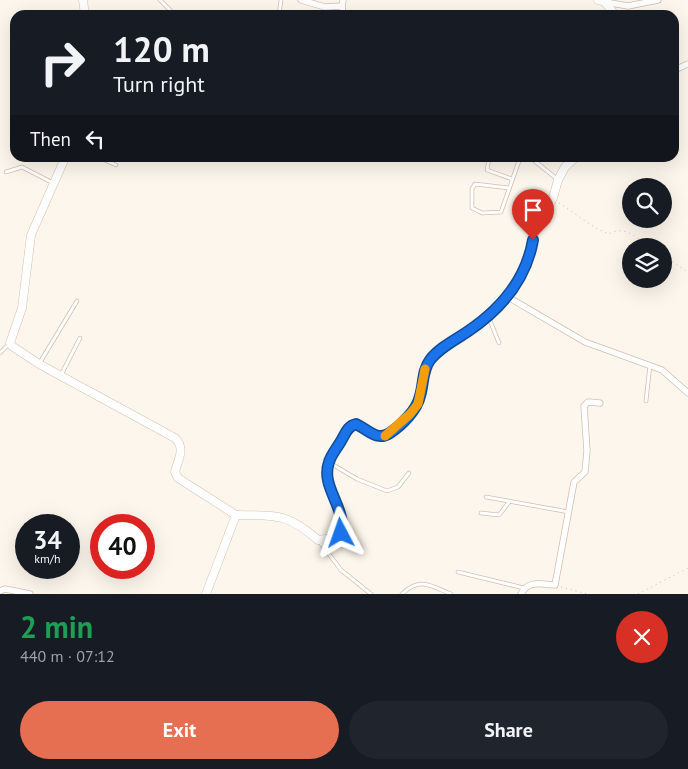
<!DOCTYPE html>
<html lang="en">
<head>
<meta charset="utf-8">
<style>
	body { margin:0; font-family:"PT Sans",sans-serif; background:#20242c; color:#f1f3f6; height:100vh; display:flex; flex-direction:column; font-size:19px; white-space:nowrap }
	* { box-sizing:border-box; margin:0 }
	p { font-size:16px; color:#9ea1a6 }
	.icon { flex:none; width:28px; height:28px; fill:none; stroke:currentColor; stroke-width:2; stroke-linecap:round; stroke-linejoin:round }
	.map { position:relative; height:594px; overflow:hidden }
	.drawer { display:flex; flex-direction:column; background:#171b24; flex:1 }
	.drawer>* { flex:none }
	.banner { position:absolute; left:10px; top:10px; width:669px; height:152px; border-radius:15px; box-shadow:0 5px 20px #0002; background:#171b24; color:#f1f3f6; overflow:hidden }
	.buttons { position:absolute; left:622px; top:178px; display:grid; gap:10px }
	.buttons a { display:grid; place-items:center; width:50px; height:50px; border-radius:50%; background:#171b24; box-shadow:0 5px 20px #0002; font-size:25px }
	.speed { position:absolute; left:15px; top:514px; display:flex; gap:10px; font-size:25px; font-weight:700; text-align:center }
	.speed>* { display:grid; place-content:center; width:65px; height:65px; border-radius:50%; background:#171b24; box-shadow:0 5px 20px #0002; line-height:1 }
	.speed small { font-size:12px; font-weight:400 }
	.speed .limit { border:8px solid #d22; background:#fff; color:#111 }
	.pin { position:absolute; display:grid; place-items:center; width:42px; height:42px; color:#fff; margin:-51px -21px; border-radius:50% 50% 50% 0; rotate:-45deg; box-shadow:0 0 5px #0007 }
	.pin .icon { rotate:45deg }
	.me { position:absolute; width:55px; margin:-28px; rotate:356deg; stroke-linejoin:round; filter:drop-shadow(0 0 4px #0008) }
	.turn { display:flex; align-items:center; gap:18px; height:105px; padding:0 20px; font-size:22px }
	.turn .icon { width:65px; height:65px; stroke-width:2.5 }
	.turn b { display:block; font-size:35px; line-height:42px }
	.then { display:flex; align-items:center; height:48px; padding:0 20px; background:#0003; gap:10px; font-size:19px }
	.round { display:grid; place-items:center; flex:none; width:52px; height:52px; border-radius:26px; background:#20242c }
	.head { display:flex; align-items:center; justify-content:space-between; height:85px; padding:0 20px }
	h1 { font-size:30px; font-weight:700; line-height:38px; color:#1e9e55 }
	.primary-button { display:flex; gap:10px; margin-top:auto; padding:10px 20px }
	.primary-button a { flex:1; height:58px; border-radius:30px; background:#e76f51; color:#fff; font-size:20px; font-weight:700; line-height:58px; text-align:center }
	.primary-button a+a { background:#20242c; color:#f1f3f6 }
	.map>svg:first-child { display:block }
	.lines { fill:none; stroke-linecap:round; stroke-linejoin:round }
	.lane-casing { stroke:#d1beb0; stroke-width:4.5 }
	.street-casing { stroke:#d1beb0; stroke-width:7 }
	.secondary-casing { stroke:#d6c0b0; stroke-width:9 }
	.path { stroke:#d9b8a5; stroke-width:1; stroke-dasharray:1 4; stroke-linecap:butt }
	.lane { stroke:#fff; stroke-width:3 }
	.street { stroke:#fff; stroke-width:5.5 }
	.secondary { stroke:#fff; stroke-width:8 }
	.route-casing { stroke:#114b97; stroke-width:12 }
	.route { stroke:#1a73e8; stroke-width:9 }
	.slow { stroke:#f59e0b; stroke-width:9 }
</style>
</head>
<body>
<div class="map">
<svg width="688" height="594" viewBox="0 0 688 594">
	<rect width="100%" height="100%" fill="#fdf6ec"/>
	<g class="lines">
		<g class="lane-casing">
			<g id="lane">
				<polyline points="160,0 175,15"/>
				<polyline points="279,15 281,0"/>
				<polyline points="13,64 15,65"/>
				<polyline points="100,158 116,165"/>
				<polyline points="489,158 487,170 512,179"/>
				<polyline points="514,158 519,159"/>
				<polyline points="531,158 557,179"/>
				<polyline points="6,172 22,167 53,183"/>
				<polyline points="509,188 475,184 472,189 472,208 482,213 501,212 520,158"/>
				<polyline points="489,318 499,343"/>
				<polyline points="0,353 10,343"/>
				<polyline points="39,364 77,301"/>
				<polyline points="61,375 80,338"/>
				<polyline points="646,401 650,365"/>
				<polyline points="330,463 357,479 387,491 398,487 409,473"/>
				<polyline points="486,497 569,512"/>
				<polyline points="481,513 499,515 509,502"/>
				<polyline points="319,541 341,570 371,594"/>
				<polyline points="458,572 524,588"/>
				<path d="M402,594C420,576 431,586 451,594"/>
			</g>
		</g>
		<g class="street-casing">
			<g id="street">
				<polyline points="301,0 325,7 342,6 343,0"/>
				<polyline points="605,2 628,6 658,0"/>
				<polyline points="342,6 343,15"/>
				<polyline points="674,70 688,64"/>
				<polyline points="508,297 585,342 662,370 688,393"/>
				<polyline points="0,591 5,589 30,594"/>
				<path d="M521,594C528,580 541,584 555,585L574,482L585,472L587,451L584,406L588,402L600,403"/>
			</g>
		</g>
		<g class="secondary-casing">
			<g id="secondary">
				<polyline points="83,0 85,15"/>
				<polyline points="598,0 605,2 615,15"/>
				<path d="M65,158L31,235L22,308L10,343L12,346L39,364L175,438C186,449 178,459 175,472L178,478L236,515"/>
				<path d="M206,594L236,515C276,516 286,512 318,540L334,538L341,533C347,508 320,487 329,462C331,455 337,448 341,441C345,435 347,426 355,425L376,436L390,433L418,404L423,375L432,357L488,318L508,297L525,266L536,227L553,198L558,180L565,167L575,158"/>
			</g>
		</g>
		<g class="path">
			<path d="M559,203L597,229L609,234C624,225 636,237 647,246"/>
			<polyline points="664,256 688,272"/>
			<polyline points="561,587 587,594"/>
			<polyline points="638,594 688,568"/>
		</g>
		<use href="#lane" class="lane"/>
		<use href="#street" class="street"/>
		<use href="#secondary" class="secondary"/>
	</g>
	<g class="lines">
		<g class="route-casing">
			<path id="route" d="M341,533C347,508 320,487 329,462C331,455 337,448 341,441C345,435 347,426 356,424C367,429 377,442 390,433C402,425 417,410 420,396C424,383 422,371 430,360C439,348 455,340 467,332C500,310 526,280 533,240"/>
		</g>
		<use href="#route" class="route"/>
		<polyline class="slow" points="385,436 410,414 418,404 425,369"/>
	</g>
</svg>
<div class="buttons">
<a><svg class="icon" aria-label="search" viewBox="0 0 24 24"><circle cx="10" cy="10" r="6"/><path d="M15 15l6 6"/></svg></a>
<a><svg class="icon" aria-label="layers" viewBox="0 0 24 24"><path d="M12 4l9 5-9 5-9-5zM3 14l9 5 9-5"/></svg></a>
</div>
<div class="speed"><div>34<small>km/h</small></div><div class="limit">40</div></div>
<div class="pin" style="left:533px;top:240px;background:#d93025"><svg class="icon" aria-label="arrive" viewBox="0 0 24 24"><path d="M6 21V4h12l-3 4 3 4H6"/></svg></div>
<svg class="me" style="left:341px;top:533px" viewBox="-20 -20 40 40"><path d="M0-17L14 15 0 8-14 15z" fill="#1a73e8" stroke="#fff" stroke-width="4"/></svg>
<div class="banner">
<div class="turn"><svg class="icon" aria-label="right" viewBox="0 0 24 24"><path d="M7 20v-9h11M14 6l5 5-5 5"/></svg><div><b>120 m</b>Turn right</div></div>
<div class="then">Then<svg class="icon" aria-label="left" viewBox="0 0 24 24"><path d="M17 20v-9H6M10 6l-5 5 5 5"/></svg></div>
</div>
</div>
<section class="drawer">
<div class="head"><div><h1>2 min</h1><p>440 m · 07:12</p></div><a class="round" style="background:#d93025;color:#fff"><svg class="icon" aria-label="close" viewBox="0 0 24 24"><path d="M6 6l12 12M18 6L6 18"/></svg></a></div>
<div class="primary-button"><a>Exit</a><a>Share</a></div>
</section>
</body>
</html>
